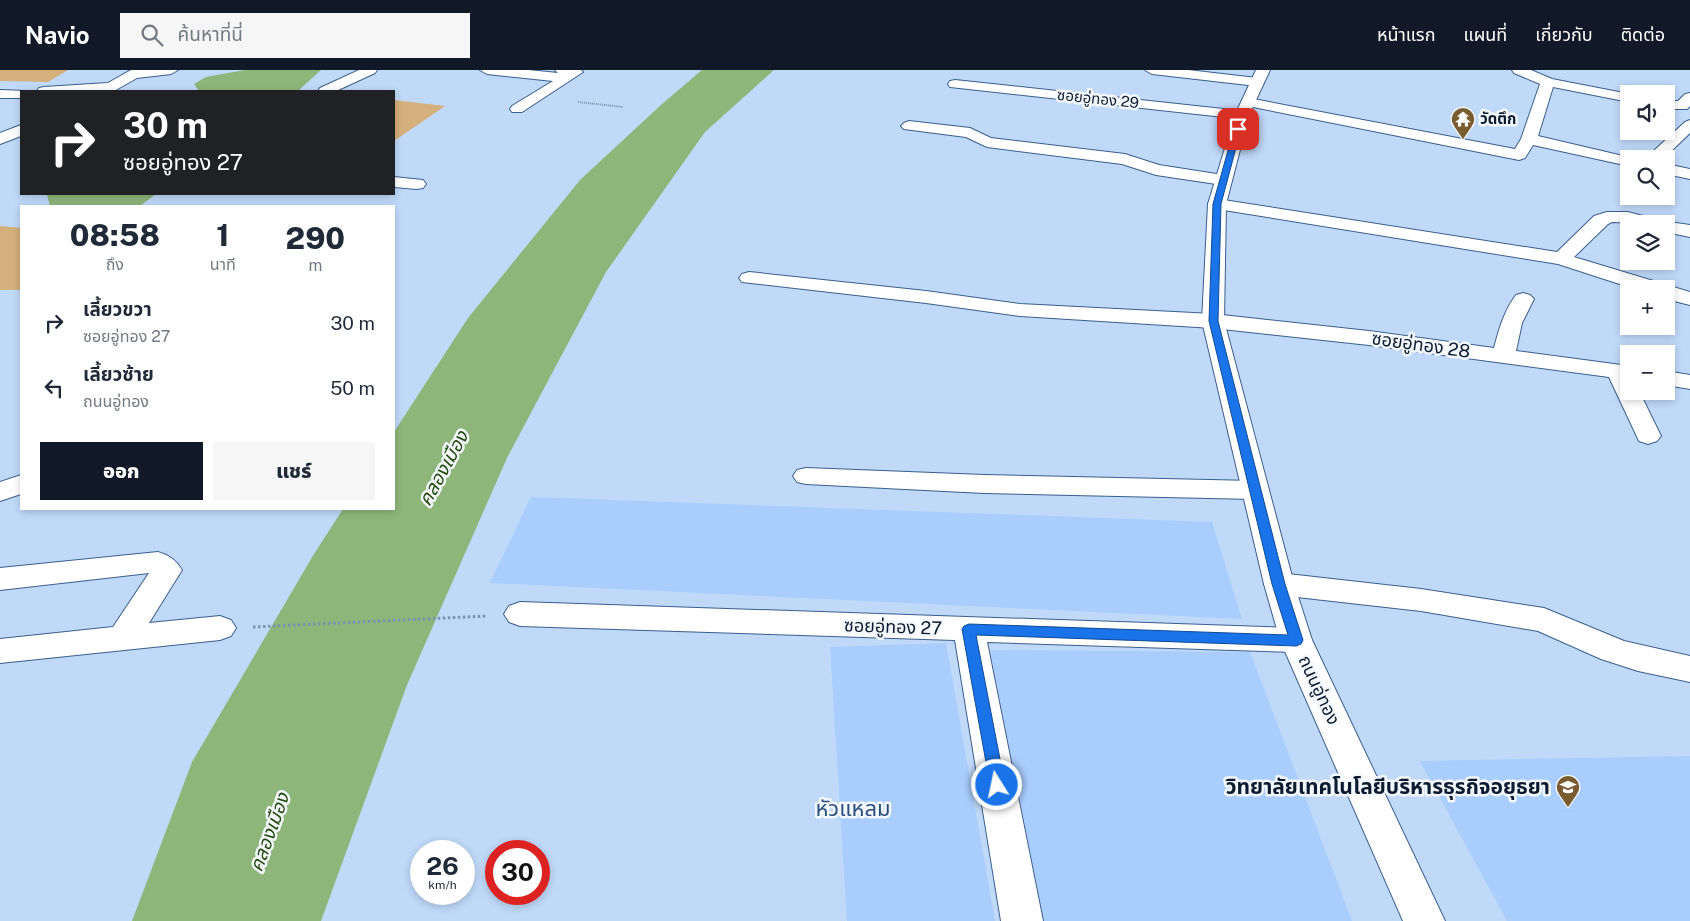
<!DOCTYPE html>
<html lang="th">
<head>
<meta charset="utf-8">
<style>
	body { margin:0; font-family:"Public Sans","Noto Sans Thai",sans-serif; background:#f6f6f7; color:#1f2937; height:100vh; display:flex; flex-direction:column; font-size:19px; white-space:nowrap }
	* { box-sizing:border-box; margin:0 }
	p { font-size:16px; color:#747a83 }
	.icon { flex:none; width:28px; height:28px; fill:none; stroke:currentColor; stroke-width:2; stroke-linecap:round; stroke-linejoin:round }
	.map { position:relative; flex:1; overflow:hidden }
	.drawer { position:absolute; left:20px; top:135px; width:375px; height:305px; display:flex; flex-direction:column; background:#fff; border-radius:0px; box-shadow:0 2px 8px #0003 }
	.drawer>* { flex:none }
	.top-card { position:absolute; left:20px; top:20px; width:375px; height:105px; border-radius:0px; box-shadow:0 2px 8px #0003; background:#202124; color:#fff; overflow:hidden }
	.controls { position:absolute; left:1620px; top:15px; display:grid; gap:10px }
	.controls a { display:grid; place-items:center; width:55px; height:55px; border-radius:0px; background:#fff; box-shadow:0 2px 8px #0003; font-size:25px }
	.speed { position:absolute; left:410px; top:770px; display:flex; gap:10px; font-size:25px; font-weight:700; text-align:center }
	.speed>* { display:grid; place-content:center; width:65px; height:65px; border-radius:50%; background:#fff; box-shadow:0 2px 8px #0003; line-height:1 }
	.speed small { font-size:12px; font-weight:400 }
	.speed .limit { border:8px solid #d22; background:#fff; color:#111 }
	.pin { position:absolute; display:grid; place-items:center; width:42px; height:42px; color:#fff; margin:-21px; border-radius:10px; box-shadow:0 2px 8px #0006 }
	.me { position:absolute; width:55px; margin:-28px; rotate:350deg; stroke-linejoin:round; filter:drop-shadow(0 0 4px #0008) }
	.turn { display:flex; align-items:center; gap:18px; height:105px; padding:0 20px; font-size:22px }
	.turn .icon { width:65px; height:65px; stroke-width:2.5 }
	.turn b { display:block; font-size:35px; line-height:42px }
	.eta { display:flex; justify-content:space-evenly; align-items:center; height:85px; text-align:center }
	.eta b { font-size:30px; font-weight:800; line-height:35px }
	.cta { display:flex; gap:10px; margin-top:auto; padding:10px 20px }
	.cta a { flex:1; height:58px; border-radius:0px; background:#111827; color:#fff; font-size:20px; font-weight:800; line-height:58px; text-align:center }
	.cta a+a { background:#f6f6f7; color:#1f2937 }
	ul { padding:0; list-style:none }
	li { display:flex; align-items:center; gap:15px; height:65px; padding:0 20px }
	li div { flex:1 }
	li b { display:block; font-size:19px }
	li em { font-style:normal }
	header { display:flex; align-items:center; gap:30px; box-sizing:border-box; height:70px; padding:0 25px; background:#111827; color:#fff }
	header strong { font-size:24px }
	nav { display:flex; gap:28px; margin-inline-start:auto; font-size:18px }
	.search { width:350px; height:45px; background:#f6f6f7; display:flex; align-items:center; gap:12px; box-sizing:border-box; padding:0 18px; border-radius:0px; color:#747a83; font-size:19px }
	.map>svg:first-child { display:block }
	.built { fill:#a9cdfd }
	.green { fill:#d4b07c }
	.water { fill:#8eb67b }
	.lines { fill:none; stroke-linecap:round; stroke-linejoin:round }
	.minor-casing { stroke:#3a5e8d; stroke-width:2 }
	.major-casing { stroke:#3a5e8d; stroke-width:2 }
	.path-far1 { stroke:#7d92ae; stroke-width:2; stroke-dasharray:1 1; stroke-linecap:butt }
	.path { stroke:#7d92ae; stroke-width:3; stroke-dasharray:2.5 2.5; stroke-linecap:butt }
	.minor { fill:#fff; fill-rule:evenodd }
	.major { fill:#fff; fill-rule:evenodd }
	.route { fill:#1a73e8; stroke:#114b97 }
	.labels { text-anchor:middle; stroke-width:5; stroke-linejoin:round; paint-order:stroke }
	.far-street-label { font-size:15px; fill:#0c1b2f; stroke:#f3f8fd }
	.far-poi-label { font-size:15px; font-weight:bold; fill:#0c1b2f; stroke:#f3f8fd; text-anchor:start }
	.street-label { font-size:18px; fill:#0c1b2f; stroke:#f3f8fd }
	.water-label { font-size:19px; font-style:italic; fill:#23480a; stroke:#f3f8fd }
	.near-poi-label { font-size:21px; font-weight:bold; fill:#0c1b2f; stroke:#f3f8fd; text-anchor:end }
	.near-neighbourhood-label { font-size:22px; fill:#2c507e; stroke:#f3f8fd }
</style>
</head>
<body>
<header>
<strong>Navio</strong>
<div class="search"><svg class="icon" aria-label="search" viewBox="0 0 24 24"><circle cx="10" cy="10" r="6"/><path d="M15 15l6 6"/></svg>ค้นหาที่นี่</div>
<nav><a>หน้าแรก</a><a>แผนที่</a><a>เกี่ยวกับ</a><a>ติดต่อ</a></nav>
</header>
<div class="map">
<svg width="1690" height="851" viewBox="0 0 1690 851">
	<rect width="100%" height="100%" fill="#c0d9f9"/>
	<g class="built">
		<polygon points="531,427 1212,452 1242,549 490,513"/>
		<polygon points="946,573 995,851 847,851 830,577"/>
		<polygon points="990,580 1250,582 1352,851 1044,851"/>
		<polygon points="1690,686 1690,851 1507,851 1420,691"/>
	</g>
	<g class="green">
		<polygon points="0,0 68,0 48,12 0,11"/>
		<polygon points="394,30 445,36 394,71"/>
		<polygon points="0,156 21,158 21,220 0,220"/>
	</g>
	<g class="water">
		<polygon points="245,0 321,0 298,21 199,21 194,14 206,7"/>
		<polygon points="702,0 774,0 705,62 606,202 507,388 407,615 321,851 132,851 192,692 314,484 343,439 394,439 394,362 468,248 580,110 662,34"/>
		<polygon points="48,124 156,124 140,136 50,136 47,125"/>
	</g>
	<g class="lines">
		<g class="minor-casing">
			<g id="minor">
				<polygon points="131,0 178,0 171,4 137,8 114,21 37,21 39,18 44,17 108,13"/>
				<polygon points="359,0 377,0 375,3 336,21 318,21 320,18"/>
				<polygon points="480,0 528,0 558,3 555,0 581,0 583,2 522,42 512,42 510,39 512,36 553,11 487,4"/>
				<polygon points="1145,0 1188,0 1257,8 1264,12 1257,16 1152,4"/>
				<polygon points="1512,0 1531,0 1552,9 1629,24 1629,32 1553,17 1538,66 1636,89 1629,89 1629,96 1533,75 1525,88 1519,90 1248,36 1243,35 1241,32 1243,29 1248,28 1515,79 1521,69 1540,14 1514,3"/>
				<polygon points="955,10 1242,41 1247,42 1249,45 1247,48 1242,49 950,17 948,14 950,11"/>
				<polygon points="0,20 26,21 21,21 21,28 0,28"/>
				<polygon points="1690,23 1690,36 1687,39 1666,39 1666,31 1678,31 1685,24"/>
				<polygon points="1690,50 1690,63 1663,89 1645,89 1685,52"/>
				<polygon points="909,51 970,58 991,68 1125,84 1159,95 1223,105 1229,106 1232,110 1229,114 1223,115 1156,105 1122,94 987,77 966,67 904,59 901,56 904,53"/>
				<polygon points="21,55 21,66 0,74 0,63"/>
				<polygon points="1666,94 1690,99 1690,109 1666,104"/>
				<polygon points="394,107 423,110 426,114 423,118 417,119 394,117"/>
				<polygon points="1217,129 1557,182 1594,146 1607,142 1628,142 1662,151 1690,155 1690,167 1666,162 1666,154 1612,152 1608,154 1574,187 1690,222 1690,235 1666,229 1666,219 1635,219 1558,194 1211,138 1208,134 1211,130"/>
				<path d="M749,202L926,221L1020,234L1213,244L1369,261L1494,278C1499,259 1504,241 1516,225L1523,223L1530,225L1534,229L1522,253L1516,281L1629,296V321H1639L1661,366L1657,371L1648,374L1639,371L1609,307L1369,275L1213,258L1020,246L926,233L742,212L739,208L742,204Z"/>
				<polygon points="1666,301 1690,305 1690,319 1666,315"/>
				<polygon points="806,398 984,405 1255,411 1265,414 1269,420 1265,426 1255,429 984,423 806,414 797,412 793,406 797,400"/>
				<polygon points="21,405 21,424 0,431 0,412"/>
				<path d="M158,482C169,485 176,490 182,500L149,553L220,546L231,550L236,558L231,566L220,570L0,593V569L113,557L149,503L0,520V498Z"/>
				<polygon points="1279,503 1421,519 1544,538 1624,571 1690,586 1690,612 1638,601 1601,589 1538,561 1421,541 1279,525 1268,522 1264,514 1268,506"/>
				<polygon points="520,532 1296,558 1307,561 1312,570 1307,579 1296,582 987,572 1043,851 1001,851 955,570 520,556 509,552 504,544 509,536"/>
			</g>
		</g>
		<g class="major-casing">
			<polygon id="major" points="1256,0 1270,0 1249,45 1226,134 1224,251 1294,514 1312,570 1445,851 1403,851 1280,570 1264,514 1202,251 1208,134 1235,45"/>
		</g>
		<polyline class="path-far1" points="578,32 623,37"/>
		<polyline class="path" points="253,557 487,546"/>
		<use href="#minor" class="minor"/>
		<use href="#major" class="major"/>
	</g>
	<polygon class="route" points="1238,57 1241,59 1221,134 1218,251 1285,514 1303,570 1301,574 1296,576 976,565 1005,715 1002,720 997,722 991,720 962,559 964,556 969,554 1288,565 1272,514 1209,251 1213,134 1234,59"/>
	<defs>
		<g id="temple-pin" transform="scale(1.25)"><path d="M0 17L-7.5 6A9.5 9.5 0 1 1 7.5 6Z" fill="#795c2f" stroke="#f3f8fd"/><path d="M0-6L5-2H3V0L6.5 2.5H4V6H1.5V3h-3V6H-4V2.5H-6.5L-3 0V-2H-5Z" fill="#fff"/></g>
		<g id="university-pin" transform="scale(1.25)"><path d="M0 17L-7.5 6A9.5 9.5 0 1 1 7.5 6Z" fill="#795c2f" stroke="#f3f8fd"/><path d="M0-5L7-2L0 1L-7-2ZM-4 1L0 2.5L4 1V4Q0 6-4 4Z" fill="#fff"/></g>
	</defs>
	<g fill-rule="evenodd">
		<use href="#temple-pin" x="1463" y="49"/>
		<use href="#university-pin" x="1568" y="717"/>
	</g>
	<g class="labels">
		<g class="far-street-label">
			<text transform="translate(1098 29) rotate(6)" y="5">ซอยอู่ทอง 29</text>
		</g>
		<g class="far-poi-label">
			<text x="1480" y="54">วัดตึก</text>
		</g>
		<g class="street-label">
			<text transform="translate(1421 275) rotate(8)" y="6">ซอยอู่ทอง 28</text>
			<text transform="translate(893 557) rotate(2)" y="6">ซอยอู่ทอง 27</text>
			<text transform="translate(1319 620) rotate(65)" y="6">ถนนอู่ทอง</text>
		</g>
		<g class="water-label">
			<text transform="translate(443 398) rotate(-61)" y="7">คลองเมือง</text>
			<text transform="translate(269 762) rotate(-70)" y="7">คลองเมือง</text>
		</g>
		<g class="near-poi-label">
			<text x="1550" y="724">วิทยาลัยเทคโนโลยีบริหารธุรกิจอยุธยา</text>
		</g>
		<g class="near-neighbourhood-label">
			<text x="853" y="746">หัวแหลม</text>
		</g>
	</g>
</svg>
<div class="controls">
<a><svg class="icon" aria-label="sound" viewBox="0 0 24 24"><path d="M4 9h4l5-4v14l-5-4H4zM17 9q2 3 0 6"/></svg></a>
<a><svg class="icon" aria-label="search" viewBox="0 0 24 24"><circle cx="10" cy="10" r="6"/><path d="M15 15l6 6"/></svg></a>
<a><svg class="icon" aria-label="layers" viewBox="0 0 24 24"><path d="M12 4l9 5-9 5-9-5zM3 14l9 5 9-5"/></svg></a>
<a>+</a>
<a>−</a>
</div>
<div class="speed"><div>26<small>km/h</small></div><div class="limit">30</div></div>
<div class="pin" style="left:1238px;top:59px;background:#d93025"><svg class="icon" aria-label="arrive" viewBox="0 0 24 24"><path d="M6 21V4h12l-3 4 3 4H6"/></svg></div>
<svg class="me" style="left:997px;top:715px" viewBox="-20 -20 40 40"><circle r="17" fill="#1a73e8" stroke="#fff" stroke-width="3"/><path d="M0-11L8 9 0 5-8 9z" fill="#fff"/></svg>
<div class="top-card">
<div class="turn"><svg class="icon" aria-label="right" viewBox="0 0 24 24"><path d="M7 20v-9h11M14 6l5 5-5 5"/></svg><div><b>30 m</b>ซอยอู่ทอง 27</div></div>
</div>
<section class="drawer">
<div class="eta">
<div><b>08:58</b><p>ถึง</p></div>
<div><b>1</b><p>นาที</p></div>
<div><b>290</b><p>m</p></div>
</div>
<ul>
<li><svg class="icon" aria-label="right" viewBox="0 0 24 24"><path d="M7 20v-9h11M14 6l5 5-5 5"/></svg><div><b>เลี้ยวขวา</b><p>ซอยอู่ทอง 27</p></div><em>30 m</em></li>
<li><svg class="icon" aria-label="left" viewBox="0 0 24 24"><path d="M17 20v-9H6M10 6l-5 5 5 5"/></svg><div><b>เลี้ยวซ้าย</b><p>ถนนอู่ทอง</p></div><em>50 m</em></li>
</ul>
<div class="cta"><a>ออก</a><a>แชร์</a></div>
</section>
</div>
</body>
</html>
